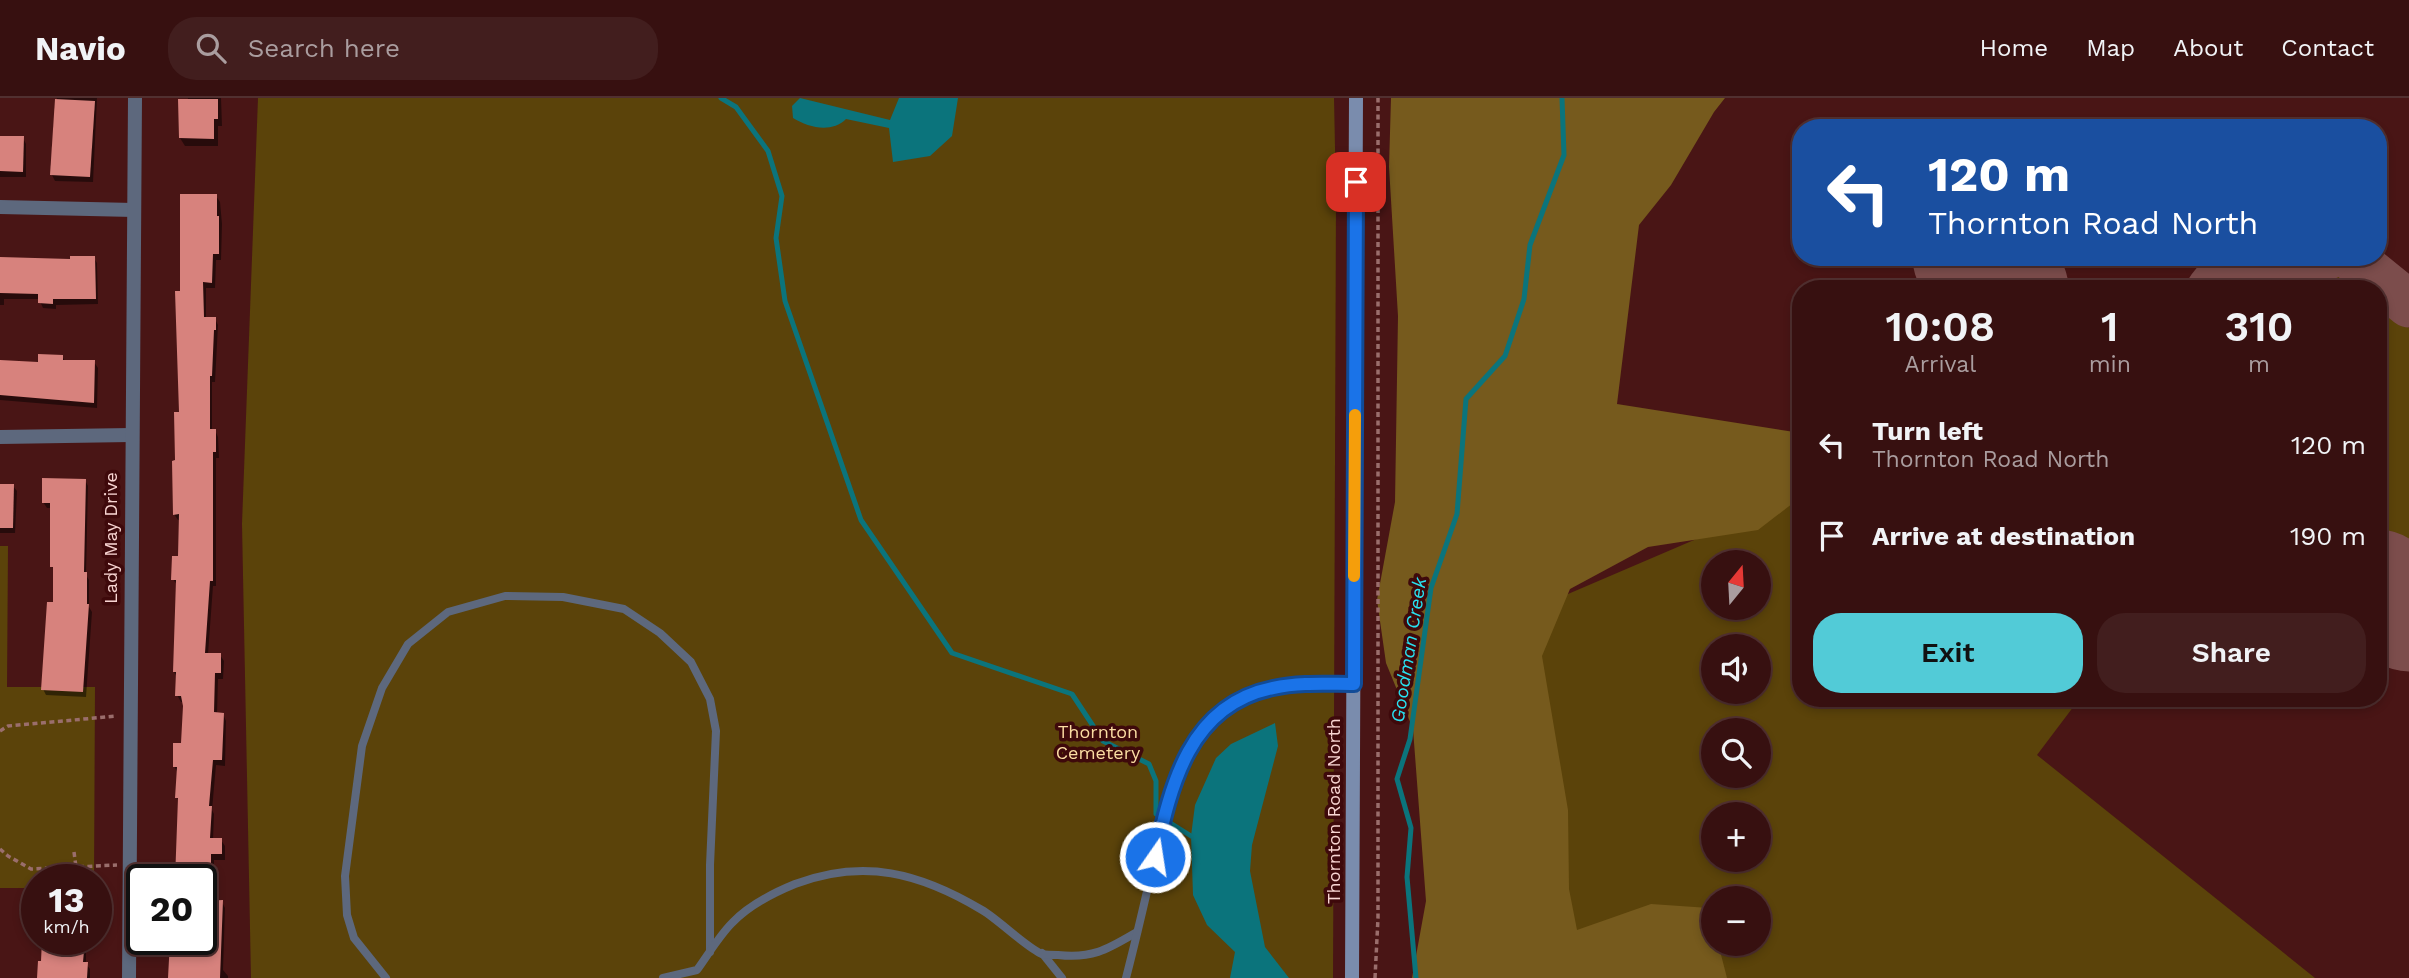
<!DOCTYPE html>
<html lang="en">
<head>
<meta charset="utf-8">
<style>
	body { margin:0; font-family:"Work Sans",sans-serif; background:#421e1e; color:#f1f3f6; height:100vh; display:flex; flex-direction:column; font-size:26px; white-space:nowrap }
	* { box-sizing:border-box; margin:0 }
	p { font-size:23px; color:#aa9d9f }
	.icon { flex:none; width:38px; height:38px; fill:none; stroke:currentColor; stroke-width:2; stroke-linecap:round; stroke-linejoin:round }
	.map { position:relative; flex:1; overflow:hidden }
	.sheet { position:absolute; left:1792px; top:182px; width:595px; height:427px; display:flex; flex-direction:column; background:#371010; border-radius:28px; box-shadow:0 4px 10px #0003,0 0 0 2px #513030 }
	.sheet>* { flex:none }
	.banner { position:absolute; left:1792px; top:21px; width:595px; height:147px; border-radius:28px; box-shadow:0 4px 10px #0003,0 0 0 2px #513030; background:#1a4fa0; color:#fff; overflow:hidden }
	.needle { width:46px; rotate:18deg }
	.controls { position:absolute; left:1701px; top:452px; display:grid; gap:14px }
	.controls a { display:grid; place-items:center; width:70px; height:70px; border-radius:50%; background:#371010; box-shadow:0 4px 10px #0003,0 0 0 2px #513030; font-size:35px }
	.speed { position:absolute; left:21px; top:766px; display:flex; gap:14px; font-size:35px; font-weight:700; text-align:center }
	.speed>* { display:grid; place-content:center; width:91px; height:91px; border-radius:50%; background:#371010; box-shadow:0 4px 10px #0003,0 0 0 2px #513030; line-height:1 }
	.speed small { font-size:18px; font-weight:400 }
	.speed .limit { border:4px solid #111; border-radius:10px; background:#fff; color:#111 }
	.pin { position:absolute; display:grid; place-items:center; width:60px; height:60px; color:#fff; margin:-30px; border-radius:14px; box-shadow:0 4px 10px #0006 }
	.me { position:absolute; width:77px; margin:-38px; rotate:13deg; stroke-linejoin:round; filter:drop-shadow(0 0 5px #0008) }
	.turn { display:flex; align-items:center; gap:24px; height:147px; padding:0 21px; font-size:32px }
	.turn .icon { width:91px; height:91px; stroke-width:2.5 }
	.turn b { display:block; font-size:49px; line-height:60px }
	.eta { display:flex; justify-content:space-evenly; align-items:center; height:119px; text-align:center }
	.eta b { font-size:42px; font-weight:600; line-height:49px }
	.cta { display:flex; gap:14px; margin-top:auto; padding:14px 21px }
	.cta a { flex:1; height:80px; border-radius:28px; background:#52cbd7; color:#111; font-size:28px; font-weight:600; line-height:80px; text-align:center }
	.cta a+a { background:#421e1e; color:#f1f3f6 }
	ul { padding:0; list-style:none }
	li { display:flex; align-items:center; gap:21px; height:91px; padding:0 21px }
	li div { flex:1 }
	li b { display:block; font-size:26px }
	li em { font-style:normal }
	header { display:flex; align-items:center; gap:42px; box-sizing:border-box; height:98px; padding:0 35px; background:#371010; border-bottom:2px solid #513030 }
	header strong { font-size:33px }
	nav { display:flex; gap:38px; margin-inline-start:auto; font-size:24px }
	.search { width:490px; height:63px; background:#421e1e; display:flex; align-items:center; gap:18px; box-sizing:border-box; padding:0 24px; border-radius:28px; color:#aa9d9f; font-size:26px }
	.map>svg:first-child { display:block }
	.green { fill:#5b430a; fill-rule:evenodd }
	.forest { fill:#765a1d }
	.water { fill:#0b747c }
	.shadow { fill:#0007 }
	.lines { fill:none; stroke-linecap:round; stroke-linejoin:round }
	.stream { stroke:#0b747c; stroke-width:5 }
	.taxiway { stroke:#7c4d4c; stroke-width:47 }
	.runway { stroke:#7c4d4c; stroke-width:117 }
	.building { fill:#d7827d }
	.path { stroke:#9a6e6c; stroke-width:3.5; stroke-dasharray:5 3.5; stroke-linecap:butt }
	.service { stroke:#5d687d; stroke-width:8 }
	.minor { stroke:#5d687d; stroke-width:14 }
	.secondary { stroke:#7a8cad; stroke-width:14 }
	.route-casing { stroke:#114b97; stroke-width:18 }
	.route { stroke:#1a73e8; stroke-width:12 }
	.slow { stroke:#f59e0b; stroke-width:12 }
	.labels { text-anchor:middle; stroke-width:7; stroke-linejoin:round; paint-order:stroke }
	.street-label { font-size:18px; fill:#f8d5d2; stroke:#3e090b }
	.park-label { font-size:18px; fill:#fbdda3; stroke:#3e090b }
	.water-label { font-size:19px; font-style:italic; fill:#29e1f0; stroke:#3e090b }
</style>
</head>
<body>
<header>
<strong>Navio</strong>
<div class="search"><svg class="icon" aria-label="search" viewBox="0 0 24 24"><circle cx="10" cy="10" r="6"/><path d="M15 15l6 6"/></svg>Search here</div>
<nav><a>Home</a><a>Map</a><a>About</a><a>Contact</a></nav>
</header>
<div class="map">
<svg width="2409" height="880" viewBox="0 0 2409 880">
	<rect width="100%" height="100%" fill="#491515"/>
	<g class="green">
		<polygon points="258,0 1334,0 1336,100 1333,880 251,880 242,426"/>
		<polygon points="2343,176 2361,191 2242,191 2248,184"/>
		<polygon points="2378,205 2409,230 2409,460 2378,435"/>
		<path d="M1801,390V600H2080L2037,657L2315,880H1543L1540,508L1750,418ZM1713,464H1759V509H1713ZM1713,548H1759V593H1713ZM1713,632H1759V677H1713ZM1713,716H1759V761H1713ZM1713,800H1759V845H1713Z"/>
		<polygon points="0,448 8,448 7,589 95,589 94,782 37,782 37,790 0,790"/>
	</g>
	<polygon class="forest" points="1391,0 1725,0 1714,14 1671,87 1639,127 1617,306 1801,335 1801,399 1758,432 1648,449 1570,491 1542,558 1568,712 1569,791 1577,832 1651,806 1709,810 1713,827 1713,845 1718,845 1727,880 1412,880 1426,803 1413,631 1386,565 1377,502 1395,404 1398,218 1389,69"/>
	<g class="water">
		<path d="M800,0L890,22L899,0H958L952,38L930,58L893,64L889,30L846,21C832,35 809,30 793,20L792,8Z"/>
		<polygon points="1275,625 1278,648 1252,747 1250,773 1265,849 1289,880 1230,880 1235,854 1207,827 1193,797 1191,738 1195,707 1216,660 1231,646"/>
	</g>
	<g class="shadow">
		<polygon points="57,0 97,0 93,84 55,83 52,77"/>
		<polygon points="188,0 221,0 222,28 218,28 218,48 185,48 180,40"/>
		<polygon points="0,40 23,40 26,46 26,79 0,79"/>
		<polygon points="216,98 220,104 222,126 221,162 216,162 215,190 206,190 206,221 215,221 218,227 215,284 212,284 212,332 215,332 218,339 219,360 216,360 216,488 213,488 208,556 220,557 224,563 223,581 218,581 217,616 223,616 226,623 225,668 216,667 212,712 214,716 213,742 221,742 225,748 225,762 214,762 214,804 222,804 225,810 223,872 228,878 228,880 170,880 171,842 201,842 201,782 177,782 179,704 177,699 178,675 174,668 183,647 184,604 181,604 177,597 177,579 174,574 177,487 173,481 179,460 181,422 178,422 174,416 180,316 181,194"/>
		<polygon points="94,160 97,165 98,206 56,207 56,211 43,210 39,201 4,201 4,207 0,207 0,161 72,163"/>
		<polygon points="62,258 65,263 94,264 98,270 97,310 0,302 0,262 1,264 39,266"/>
		<polygon points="85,382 88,388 86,477 89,482 89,509 92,514 86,599 46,597 43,591 55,506 55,473 52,468 52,410 47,410 43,404"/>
		<polygon points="0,387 13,388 17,393 15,435 0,435"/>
		<polygon points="44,842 86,842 86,866 90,871 90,880 38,880 39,865 43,865"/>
	</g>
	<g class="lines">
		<g class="stream">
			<polyline points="721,0 736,9 768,53 782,98 776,140 785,203 861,422 952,555 1072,596 1103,643 1149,666 1156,683 1156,716 1191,738"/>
			<polyline points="1416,880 1407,779 1411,730 1397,681 1410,641 1431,490 1457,416 1466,301 1505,258 1524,201 1530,147 1564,57 1562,0"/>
		</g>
		<g class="taxiway">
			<polyline points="2351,159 2409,206"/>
			<polyline points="2210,191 2226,171 2326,159"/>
		</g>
		<g class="runway">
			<polyline points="1971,159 2010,191"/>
			<polyline points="2378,490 2409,515"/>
		</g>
	</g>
	<g class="building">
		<polygon points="55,1 95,3 90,79 50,77"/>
		<polygon points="178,1 218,1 218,21 214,21 214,41 179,40"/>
		<polygon points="0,38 24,38 23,74 0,73"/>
		<polygon points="180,96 217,96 217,118 219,118 219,156 213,156 212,185 203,184 204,219 216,219 216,232 214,232 212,278 210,278 210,331 216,331 216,354 213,354 213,483 210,483 205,555 221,555 221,575 215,575 214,614 224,615 222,662 213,662 209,708 212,708 210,740 222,740 222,756 211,756 211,782 175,782 178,700 175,700 177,669 173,669 173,645 181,645 183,608 181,598 175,598 176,574 173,574 176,482 171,482 172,458 178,458 179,416 173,417 172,363 175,362 174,314 179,314 175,193 180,193"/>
		<polygon points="70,158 95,158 96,201 53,201 53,206 38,205 38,196 0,195 0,159 70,161"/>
		<polygon points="38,256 63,257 63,262 95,262 94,305 0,297 0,262 38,264"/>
		<polygon points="42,380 86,381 84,474 87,474 87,506 89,506 83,594 41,592 47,504 53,504 53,469 50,469 50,405 42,405"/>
		<polygon points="0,386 14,386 13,430 0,430"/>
		<polygon points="223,802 220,880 168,880 170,842 201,842 201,803"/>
		<polygon points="42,842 85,842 83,864 88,864 87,880 37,880 38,863 41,863"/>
	</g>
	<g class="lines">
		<g class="path">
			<polyline points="0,633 8,628 117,618"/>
			<polyline points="0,751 8,758 31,771 117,767"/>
			<polyline points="74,754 76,769"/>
			<polyline points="1375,880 1378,820 1378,0"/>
		</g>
		<g class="service">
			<polyline points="1042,855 1062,880"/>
			<polyline points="386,880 354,840 347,817 345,778 362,648 382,590 408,546 448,514 505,498 563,499 624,511 660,535 691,564 710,601 716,633 710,767 710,854"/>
			<path d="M663,880L697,872C708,857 719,838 732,825C749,807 773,795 795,786C864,760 920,775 982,812C999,822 1027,850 1042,856C1047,857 1054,857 1058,857C1093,861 1108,851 1137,834"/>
			<path d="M1126,880C1135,845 1143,811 1151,776C1165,714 1177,628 1243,599C1278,583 1317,586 1354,586"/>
		</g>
		<g class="minor">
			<polyline points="0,109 134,112"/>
			<polyline points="0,339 131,337"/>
			<polyline points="129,880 135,0"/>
		</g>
		<polyline class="secondary" points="1352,880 1356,0"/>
	</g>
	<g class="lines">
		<g class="route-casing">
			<path id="route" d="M1155,759C1171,687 1189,607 1273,590C1300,584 1327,586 1354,586L1356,84"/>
		</g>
		<use href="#route" class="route"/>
		<polyline class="slow" points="1354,478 1355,317"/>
	</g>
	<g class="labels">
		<g class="street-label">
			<text transform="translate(111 440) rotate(-90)" y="6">Lady May Drive</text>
			<text transform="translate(1334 713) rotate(-90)" y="6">Thornton Road North</text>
		</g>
		<g class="park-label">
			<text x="1098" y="640">Thornton<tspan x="1098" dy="21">Cemetery</tspan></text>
		</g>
		<g class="water-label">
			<text transform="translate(1408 552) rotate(-81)" y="7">Goodman Creek</text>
		</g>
	</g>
</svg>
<div class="controls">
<a><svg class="needle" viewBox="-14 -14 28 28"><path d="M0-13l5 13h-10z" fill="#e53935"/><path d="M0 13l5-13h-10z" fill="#aa9d9f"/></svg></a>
<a><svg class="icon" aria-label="sound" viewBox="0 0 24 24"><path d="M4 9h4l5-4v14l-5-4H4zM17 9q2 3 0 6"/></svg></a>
<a><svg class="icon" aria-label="search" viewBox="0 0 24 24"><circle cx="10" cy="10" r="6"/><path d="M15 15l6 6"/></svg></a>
<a>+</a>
<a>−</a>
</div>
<div class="speed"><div>13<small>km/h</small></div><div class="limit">20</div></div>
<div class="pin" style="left:1356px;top:84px;background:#d93025"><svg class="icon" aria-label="arrive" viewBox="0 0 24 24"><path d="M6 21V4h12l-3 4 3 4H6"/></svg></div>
<svg class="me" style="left:1155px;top:759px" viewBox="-20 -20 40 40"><circle r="17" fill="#1a73e8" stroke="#fff" stroke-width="3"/><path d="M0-11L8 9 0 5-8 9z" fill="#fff"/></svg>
<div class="banner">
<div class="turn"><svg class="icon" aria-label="left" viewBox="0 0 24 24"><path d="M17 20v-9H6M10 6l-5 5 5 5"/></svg><div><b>120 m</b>Thornton Road North</div></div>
</div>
<section class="sheet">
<div class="eta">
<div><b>10:08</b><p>Arrival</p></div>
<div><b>1</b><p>min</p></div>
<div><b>310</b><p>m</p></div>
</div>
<ul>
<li><svg class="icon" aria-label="left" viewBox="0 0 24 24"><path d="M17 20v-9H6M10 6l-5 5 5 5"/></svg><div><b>Turn left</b><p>Thornton Road North</p></div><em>120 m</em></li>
<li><svg class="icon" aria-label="arrive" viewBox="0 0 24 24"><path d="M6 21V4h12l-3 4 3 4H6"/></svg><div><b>Arrive at destination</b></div><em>190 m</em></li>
</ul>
<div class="cta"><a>Exit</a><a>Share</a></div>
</section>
</div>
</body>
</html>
